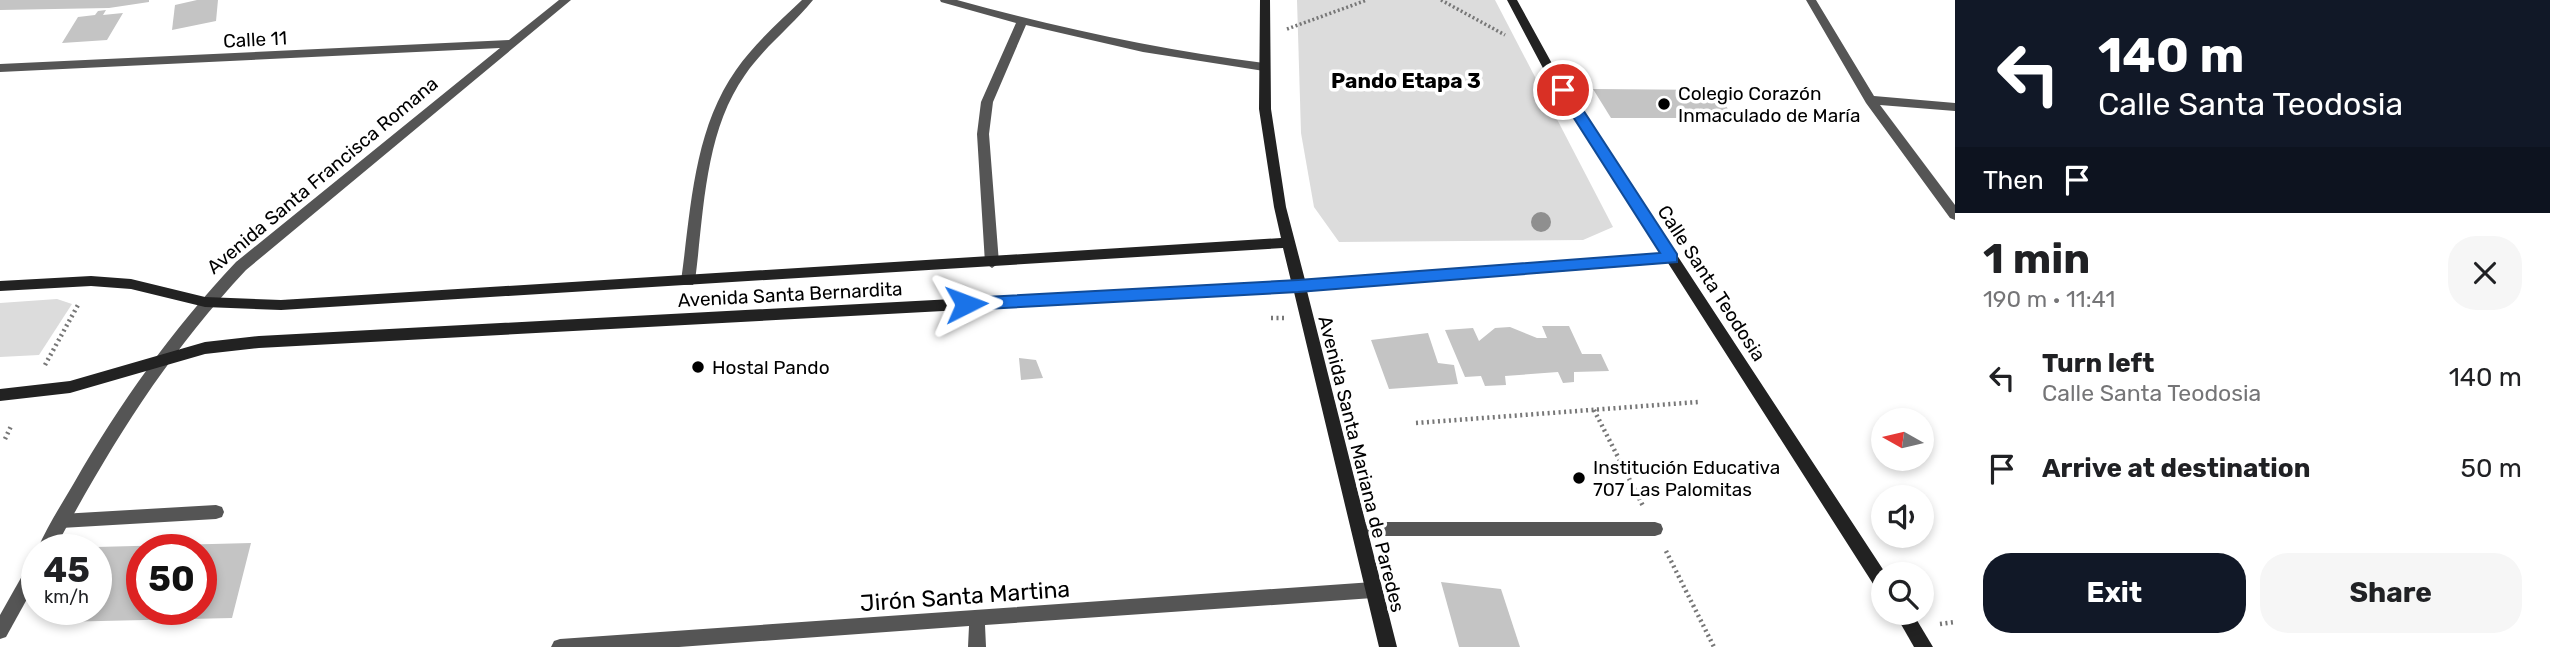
<!DOCTYPE html>
<html lang="en">
<head>
<meta charset="utf-8">
<style>
	body { margin:0; font-family:Rubik,sans-serif; background:#f6f6f6; color:#202124; height:100vh; display:flex; flex-direction:column; font-size:26px; white-space:nowrap }
	* { box-sizing:border-box; margin:0 }
	p { font-size:23px; color:#757577 }
	.icon { flex:none; width:38px; height:38px; fill:none; stroke:currentColor; stroke-width:2; stroke-linecap:round; stroke-linejoin:round }
	.map { position:relative; flex:1; overflow:hidden }
	.sheet { display:flex; flex-direction:column; background:#fff; width:595px }
	.sheet>* { flex:none }
	.top-card { background:#111827; color:#fff; overflow:hidden }
	.needle { width:46px; rotate:278deg }
	.tools { position:absolute; left:1871px; top:408px; display:grid; gap:14px }
	.tools a { display:grid; place-items:center; width:63px; height:63px; border-radius:50%; background:#fff; box-shadow:0 4px 10px #0003; font-size:35px }
	.speed { position:absolute; left:21px; top:534px; display:flex; gap:14px; font-size:35px; font-weight:700; text-align:center }
	.speed>* { display:grid; place-content:center; width:91px; height:91px; border-radius:50%; background:#fff; box-shadow:0 4px 10px #0003; line-height:1 }
	.speed small { font-size:18px; font-weight:400 }
	.speed .limit { border:10px solid #d22; background:#fff; color:#111 }
	.pin { position:absolute; display:grid; place-items:center; width:60px; height:60px; color:#fff; margin:-30px; border:4px solid #fff; border-radius:50%; box-shadow:0 2px 7px #0007 }
	.me { position:absolute; width:77px; margin:-38px; rotate:87deg; stroke-linejoin:round; filter:drop-shadow(0 0 5px #0008) }
	.turn { display:flex; align-items:center; gap:24px; height:147px; padding:0 28px; font-size:32px }
	.turn .icon { width:91px; height:91px; stroke-width:2.5 }
	.turn b { display:block; font-size:49px; line-height:60px }
	.then { display:flex; align-items:center; height:66px; padding:0 28px; background:#0003; gap:14px; font-size:26px }
	.round { display:grid; place-items:center; flex:none; width:74px; height:74px; border-radius:28px; background:#f6f6f6 }
	.summary { display:flex; align-items:center; justify-content:space-between; height:119px; padding:0 28px }
	h1 { font-size:42px; font-weight:700; line-height:52px }
	.action { display:flex; gap:14px; margin-top:auto; padding:14px 28px }
	.action a { flex:1; height:80px; border-radius:28px; background:#111827; color:#fff; font-size:28px; font-weight:700; line-height:80px; text-align:center }
	.action a+a { background:#f6f6f6; color:#202124 }
	ul { padding:0; list-style:none }
	li { display:flex; align-items:center; gap:21px; height:91px; padding:0 28px }
	li div { flex:1 }
	li b { display:block; font-size:26px }
	li em { font-style:normal }
	main { display:flex; flex:1; min-height:0 }
	.map>svg:first-child { display:block }
	.green { fill:#dcdcdc }
	.building { fill:#c4c4c4; fill-rule:evenodd }
	.lines { fill:none; stroke-linecap:round; stroke-linejoin:round }
	.path-far1 { stroke:#777; stroke-width:3.5; stroke-dasharray:2 2.5; stroke-linecap:butt }
	.path { stroke:#777; stroke-width:4.5; stroke-dasharray:2 3.5; stroke-linecap:butt }
	.service { fill:#555; fill-rule:evenodd }
	.minor { fill:#555; fill-rule:evenodd }
	.secondary { fill:#222; fill-rule:evenodd }
	.tree { fill:#8f8f8f }
	.route { fill:#1a73e8; stroke:#114b97; stroke-width:2 }
	.poi-dot { fill:#000; stroke:#fff; stroke-width:2.5 }
	.labels { text-anchor:middle; stroke-width:7; stroke-linejoin:round; paint-order:stroke }
	.street-label { font-size:19px; fill:#000; stroke:#fff }
	.poi-label { font-size:19px; fill:#000; stroke:#fff; text-anchor:start }
	.neighbourhood-label { font-size:21px; font-weight:bold; fill:#000; stroke:#fff }
	.near-street-label { font-size:23px; fill:#000; stroke:#fff }
</style>
</head>
<body>
<main>
<div class="map">
<svg width="1955" height="647" viewBox="0 0 1955 647">
	<rect width="100%" height="100%" fill="#fff"/>
	<g class="green">
		<polygon points="1297,0 1495,0 1613,227 1583,240 1339,242 1314,207 1301,133"/>
		<polygon points="57,299 72,304 39,355 0,357 0,303"/>
	</g>
	<g class="building">
		<polygon points="0,0 149,0 149,2 109,8 0,10"/>
		<polygon points="197,0 218,0 216,21 172,30 175,5"/>
		<polygon points="106,10 103,15 123,13 107,40 62,43 78,17 95,15 98,11"/>
		<polygon points="1593,89 1717,90 1733,118 1611,118"/>
		<polygon points="1542,326 1569,326 1582,354 1601,354 1609,371 1574,372 1574,382 1563,383 1558,372 1505,376 1506,385 1485,386 1481,376 1465,377 1445,330 1473,328 1479,341 1495,328 1510,327 1537,338 1547,338"/>
		<polygon points="1428,333 1438,363 1454,365 1458,384 1389,389 1371,340"/>
		<polygon points="1019,358 1036,360 1043,378 1021,380"/>
		<path d="M251,543L232,618L57,622L63,609H96V547ZM142,550H201V609H142Z"/>
		<polygon points="1441,582 1501,589 1520,647 1459,647"/>
	</g>
	<g class="lines">
		<g class="path-far1">
			<polyline points="1441,0 1505,35"/>
			<polyline points="1287,29 1367,0"/>
		</g>
		<g class="path">
			<polyline points="1271,318 1284,318"/>
			<polyline points="45,365 78,305"/>
			<polyline points="1594,410 1643,506"/>
			<polyline points="1416,423 1698,402"/>
			<polyline points="5,439 12,424"/>
			<polyline points="1666,551 1714,647"/>
			<polyline points="1940,624 1955,622"/>
		</g>
		<g class="service">
			<polygon points="216,505 222,507 224,512 222,517 216,519 61,528 55,526 53,521 55,516 61,514"/>
			<polygon points="1359,522 1655,522 1661,524 1663,529 1661,534 1655,536 1359,536 1353,534 1351,529 1353,524"/>
		</g>
		<g class="minor">
			<path d="M559,0H571L246,270C164,358 111,445 54,550H37C47,527 61,505 74,483C120,403 172,330 236,262L500,48L0,72V64L509,40Z"/>
			<path d="M802,0H813C792,26 764,47 745,75C704,133 704,213 695,281L693,285H683L681,281C691,210 693,131 736,70C754,44 779,22 802,0Z"/>
			<path d="M940,0H957C1058,28 1160,50 1264,63L1270,67L1264,71L1143,52L1026,25L993,102L989,134L999,263L992,268L985,263L977,134L981,102L1016,23L941,2Z"/>
			<polygon points="1806,0 1816,0 1874,96 1955,103 1955,111 1880,105 1955,205 1955,220 1950,218 1866,103"/>
			<polygon points="37,557 37,581 6,637 0,639 0,615 31,560"/>
			<polygon points="1373,582 1379,584 1381,590 1379,596 1373,598 985,625 986,647 968,647 969,626 679,647 551,647 554,641 560,639"/>
		</g>
		<g class="secondary">
			<polygon points="1260,0 1270,0 1271,109 1286,207 1305,280 1662,254 1544,70 1507,0 1517,0 1555,69 1886,574 1883,574 1883,592 1877,590 1668,263 1307,291 1397,647 1379,647 1294,292 259,348 205,354 70,393 0,401 0,389 70,381 205,342 259,336 1291,281 1283,248 281,310 205,307 131,289 91,286 0,291 0,281 91,276 131,279 205,297 281,300 1281,238 1274,207 1259,109"/>
			<polygon points="1894,612 1912,612 1933,647 1914,647"/>
		</g>
	</g>
	<circle class="tree" cx="1541" cy="222" r="10"/>
	<polygon class="route" points="1563,86 1568,87 1677,254 1677,262 1298,292 966,310 958,304 966,298 1298,280 1660,253 1556,90"/>
	<g class="poi-dot">
		<circle cx="1664" cy="104" r="7"/>
		<circle cx="698" cy="367" r="7"/>
		<circle cx="1579" cy="478" r="7"/>
	</g>
	<g class="labels">
		<g class="street-label">
			<text transform="translate(255 39) rotate(-3)" y="7">Calle 11</text>
			<text transform="translate(322 175) rotate(-40)" y="7">Avenida Santa Francisca Romana</text>
			<text transform="translate(1712 283) rotate(57)" y="7">Calle Santa Teodosia</text>
			<text transform="translate(790 294) rotate(-3)" y="7">Avenida Santa Bernardita</text>
			<text transform="translate(1362 464) rotate(76)" y="7">Avenida Santa Mariana de Paredes</text>
		</g>
		<g class="poi-label">
			<text x="1678" y="100">Colegio Corazón<tspan x="1678" dy="22">Inmaculado de María</tspan></text>
			<text x="712" y="374">Hostal Pando</text>
			<text x="1593" y="474">Institución Educativa<tspan x="1593" dy="22">707 Las Palomitas</tspan></text>
		</g>
		<g class="neighbourhood-label">
			<text x="1406" y="88">Pando Etapa 3</text>
		</g>
		<g class="near-street-label">
			<text transform="translate(965 596) rotate(-4)" y="8">Jirón Santa Martina</text>
		</g>
	</g>
</svg>
<div class="tools">
<a><svg class="needle" viewBox="-14 -14 28 28"><path d="M0-13l5 13h-10z" fill="#e53935"/><path d="M0 13l5-13h-10z" fill="#757577"/></svg></a>
<a><svg class="icon" aria-label="sound" viewBox="0 0 24 24"><path d="M4 9h4l5-4v14l-5-4H4zM17 9q2 3 0 6"/></svg></a>
<a><svg class="icon" aria-label="search" viewBox="0 0 24 24"><circle cx="10" cy="10" r="6"/><path d="M15 15l6 6"/></svg></a>
</div>
<div class="speed"><div>45<small>km/h</small></div><div class="limit">50</div></div>
<div class="pin" style="left:1563px;top:90px;background:#d93025"><svg class="icon" aria-label="arrive" viewBox="0 0 24 24"><path d="M6 21V4h12l-3 4 3 4H6"/></svg></div>
<svg class="me" style="left:966px;top:304px" viewBox="-20 -20 40 40"><path d="M0-17L14 15 0 8-14 15z" fill="#1a73e8" stroke="#fff" stroke-width="4"/></svg>
</div>
<section class="sheet">
<div class="top-card">
<div class="turn"><svg class="icon" aria-label="left" viewBox="0 0 24 24"><path d="M17 20v-9H6M10 6l-5 5 5 5"/></svg><div><b>140 m</b>Calle Santa Teodosia</div></div>
<div class="then">Then<svg class="icon" aria-label="arrive" viewBox="0 0 24 24"><path d="M6 21V4h12l-3 4 3 4H6"/></svg></div>
</div>
<div class="summary"><div><h1>1 min</h1><p>190 m · 11:41</p></div><a class="round"><svg class="icon" aria-label="close" viewBox="0 0 24 24"><path d="M6 6l12 12M18 6L6 18"/></svg></a></div>
<ul>
<li><svg class="icon" aria-label="left" viewBox="0 0 24 24"><path d="M17 20v-9H6M10 6l-5 5 5 5"/></svg><div><b>Turn left</b><p>Calle Santa Teodosia</p></div><em>140 m</em></li>
<li><svg class="icon" aria-label="arrive" viewBox="0 0 24 24"><path d="M6 21V4h12l-3 4 3 4H6"/></svg><div><b>Arrive at destination</b></div><em>50 m</em></li>
</ul>
<div class="action"><a>Exit</a><a>Share</a></div>
</section>
</main>
</body>
</html>
